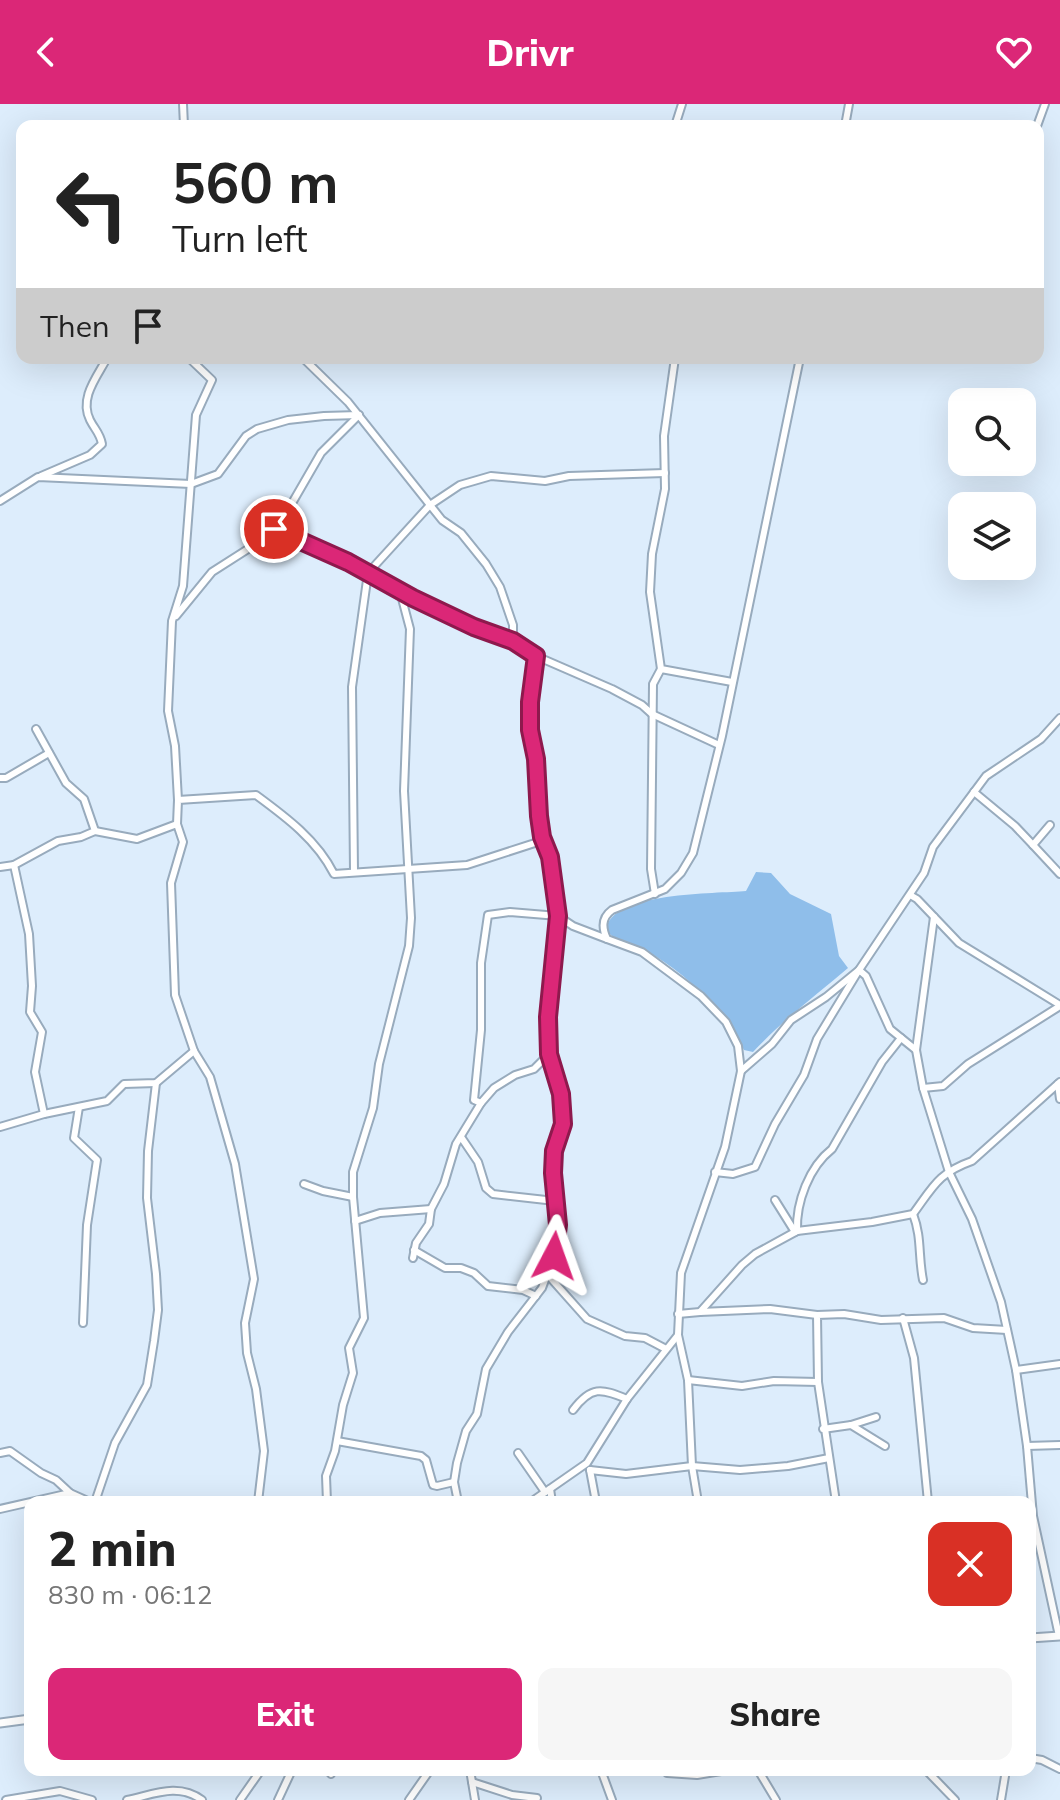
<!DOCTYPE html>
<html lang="en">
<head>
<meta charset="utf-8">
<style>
	body { margin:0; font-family:Mulish,sans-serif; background:#f6f6f6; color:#222; height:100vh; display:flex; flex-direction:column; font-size:30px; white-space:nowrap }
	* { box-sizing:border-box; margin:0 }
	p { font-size:26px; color:#767676 }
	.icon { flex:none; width:44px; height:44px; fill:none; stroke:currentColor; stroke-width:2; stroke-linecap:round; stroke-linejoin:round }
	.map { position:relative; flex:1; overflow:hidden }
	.drawer { position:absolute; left:24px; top:1392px; width:1012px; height:280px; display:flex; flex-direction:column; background:#fff; border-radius:16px; box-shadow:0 8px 32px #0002 }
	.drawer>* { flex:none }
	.banner { position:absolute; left:16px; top:16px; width:1028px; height:244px; border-radius:16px; box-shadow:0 8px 32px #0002; background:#fff; color:#222; overflow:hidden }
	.fabs { position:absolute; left:948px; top:284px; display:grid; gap:16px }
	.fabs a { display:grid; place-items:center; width:88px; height:88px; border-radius:16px; background:#fff; box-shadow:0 8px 32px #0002; font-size:40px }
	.pin { position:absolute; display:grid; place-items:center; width:68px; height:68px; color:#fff; margin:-34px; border:4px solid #fff; border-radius:50%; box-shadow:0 2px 8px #0007 }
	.me { position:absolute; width:88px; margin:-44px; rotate:4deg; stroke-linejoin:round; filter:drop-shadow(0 0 6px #0008) }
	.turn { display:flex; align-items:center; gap:28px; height:168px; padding:0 24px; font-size:36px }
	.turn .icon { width:104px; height:104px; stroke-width:2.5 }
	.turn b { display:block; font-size:56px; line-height:68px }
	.then { display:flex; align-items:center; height:76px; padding:0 24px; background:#0003; gap:16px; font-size:30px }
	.round { display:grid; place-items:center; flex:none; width:84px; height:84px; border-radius:16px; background:#f6f6f6 }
	.summary { display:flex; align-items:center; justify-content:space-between; height:136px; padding:0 24px }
	h1 { font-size:48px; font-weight:800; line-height:60px }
	.cta { display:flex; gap:16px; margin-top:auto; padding:16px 24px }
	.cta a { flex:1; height:92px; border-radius:16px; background:#db2777; color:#fff; font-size:32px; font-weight:800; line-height:92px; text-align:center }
	.cta a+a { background:#f6f6f6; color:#222 }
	header { display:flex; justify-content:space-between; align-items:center; height:104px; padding:0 24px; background:#db2777; color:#fff; font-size:36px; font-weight:800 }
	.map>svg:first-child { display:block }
	.forest { fill:#8fbeea }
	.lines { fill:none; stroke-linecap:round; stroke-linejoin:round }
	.minor-casing { stroke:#98abbd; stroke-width:10 }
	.tertiary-casing { stroke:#98abbd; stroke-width:11 }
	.minor { stroke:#fff; stroke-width:6 }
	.tertiary { stroke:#fff; stroke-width:7 }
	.route-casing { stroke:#8e194d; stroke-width:20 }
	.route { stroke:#db2777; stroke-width:14 }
</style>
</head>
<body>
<header><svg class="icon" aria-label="back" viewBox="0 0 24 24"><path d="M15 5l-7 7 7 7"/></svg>Drivr<svg class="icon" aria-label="heart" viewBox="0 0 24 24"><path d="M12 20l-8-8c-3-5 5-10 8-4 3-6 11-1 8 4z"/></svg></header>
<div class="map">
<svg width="1060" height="1696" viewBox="0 0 1060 1696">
	<rect width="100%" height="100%" fill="#ddedfc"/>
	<path class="forest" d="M756,768L771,769L790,790L831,810L839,852L848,864C816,891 782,917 753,948L744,946C725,909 690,873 655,852C639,842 618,841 606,826C611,787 716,790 746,787Z"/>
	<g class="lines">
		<g class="minor-casing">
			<g id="minor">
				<polyline points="183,0 184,22"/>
				<polyline points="675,22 682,0"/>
				<polyline points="845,22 849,0"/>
				<polyline points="1037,22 1045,0"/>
				<polyline points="303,254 348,298 442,416 461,429 486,460 500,483 513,521 513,537 536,552 530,598 530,626 536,655 542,733 550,753 558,812 548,913 549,950 561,990 563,1020 554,1047 553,1069 558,1121 554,1152 542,1184 508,1228 486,1265 477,1310 466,1327 457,1359 454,1378 458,1398"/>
				<polyline points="675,254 664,332 665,385 652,450 650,488 661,565 732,578"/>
				<path d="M41,372L90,351L102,340C100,329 95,326 90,316C79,294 97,273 107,254"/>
				<polyline points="0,397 38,373 191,380 218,370 246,332 257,325 288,316 324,312 359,311"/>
				<polyline points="274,425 348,458 413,494 474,523 513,537"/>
				<polyline points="176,512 212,468 262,436 280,420 321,349 359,311"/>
				<polyline points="536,552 612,585 642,601 652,610 719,641"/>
				<polyline points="0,674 6,674 49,649"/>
				<polyline points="974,688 1015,722 1033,741"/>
				<polyline points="178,696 175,642 168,607 172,517 183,482 196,311 212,276 189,254"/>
				<path d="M177,720L178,696L256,691C286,713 317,736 334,770L467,761L538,738L542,733"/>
				<polyline points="1050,721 1033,741 1060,770"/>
				<polyline points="95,727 137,735 177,720 183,738 171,779 175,891 194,947 210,973 235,1060 254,1175 245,1219 247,1249 256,1285 264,1347 258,1398"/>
				<polyline points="14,761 58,737 81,733 95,727 84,695 66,679 36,625"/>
				<polyline points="0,763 14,761 29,830 32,882 30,908 42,928 35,968 44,1010"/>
				<polyline points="354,767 352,583 368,469 430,401 460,381 491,372 545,377 569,372 665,369"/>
				<polyline points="655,790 651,765 653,580 661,565"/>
				<polyline points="910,791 917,795 959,839 1060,901"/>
				<polyline points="916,946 934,813"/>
				<polyline points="741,967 772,940 791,916 826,893 859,866 924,769 933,743 986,672 1041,635 1060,614"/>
				<polyline points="1058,980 1060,995"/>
				<polyline points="923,984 943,982 968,960 1060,902"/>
				<polyline points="481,999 474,996 481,926 481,859 488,811 510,808 558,812 573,822 607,835"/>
				<polyline points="79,1003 74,1034 97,1056 87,1121 83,1219"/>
				<polyline points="0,1023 44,1010 107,997 124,980 156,979 194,947"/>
				<polyline points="461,1033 478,1058 486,1084 493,1090 555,1097"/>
				<polyline points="715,1068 733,1070 755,1063 775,1020 804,971 817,935 859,866 866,872 890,925 916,946 923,984 949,1068 972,1115 1001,1198 1016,1266 1027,1342 1033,1412 1059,1532"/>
				<polyline points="304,1080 323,1087 353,1093"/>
				<polyline points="775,1096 795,1128"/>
				<path d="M913,1110C922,1134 918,1151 923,1176"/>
				<polyline points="355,1117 380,1109 431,1105"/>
				<path d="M797,1127C796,1098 809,1063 832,1045L882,958L901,934"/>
				<polyline points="414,1146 445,1164 461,1164 474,1169 488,1182 523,1186 536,1192"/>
				<polyline points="413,1154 416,1139 429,1120 431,1105 444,1080 456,1040 481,999 494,984 515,971 534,965 549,950"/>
				<polyline points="547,1170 587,1215 625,1232 645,1234 666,1245"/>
				<polyline points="700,1208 770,1205 817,1211"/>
				<path d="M678,1210L700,1208L742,1161L755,1150L797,1127L872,1118L913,1110C933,1083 938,1069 972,1057L1060,978"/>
				<polyline points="903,1214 914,1254 928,1398"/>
				<polyline points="678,1231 688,1276 692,1362 698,1398"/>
				<polyline points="1016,1266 1060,1260"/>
				<polyline points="688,1276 742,1282 774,1277 818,1278"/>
				<path d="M573,1306C591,1282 601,1284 627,1295"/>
				<polyline points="851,1321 876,1313"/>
				<polyline points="823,1325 851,1321 885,1342"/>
				<polyline points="337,1337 421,1352 426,1356 433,1381 437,1382 454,1378"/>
				<polyline points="1027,1342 1060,1341"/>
				<polyline points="0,1349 10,1347 41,1369 56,1376 70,1389 90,1398"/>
				<polyline points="518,1349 545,1388"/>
				<polyline points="590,1366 626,1370 692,1362 740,1366 788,1362 829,1354"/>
				<polyline points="590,1366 596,1398"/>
				<polyline points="550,1385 552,1398"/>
				<polyline points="95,1398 115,1339 147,1281 154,1237 158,1206 156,1170 147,1094 148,1047 156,979"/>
				<polyline points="327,1398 326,1372 335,1347 343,1301 353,1269 349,1244 364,1214 353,1093 353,1068 373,1004 379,960 409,842 411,814 404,687 410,525 400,487"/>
				<path d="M531,1398L587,1359L627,1295L678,1231L681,1169L725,1043L741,967L738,942L726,918L701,892L642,848L607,835C602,824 601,814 612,806L665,785L681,769L693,749L722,632L800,254"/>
				<polyline points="836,1398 818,1278 817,1211 844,1210 881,1216 944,1214 973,1224 1007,1226"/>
				<polyline points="0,1405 70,1389"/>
				<polyline points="1030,1654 1042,1656 1060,1665"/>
				<polyline points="328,1666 331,1670"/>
				<polyline points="470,1666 475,1696"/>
				<polyline points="601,1666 612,1696"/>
				<polyline points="758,1666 776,1696"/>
				<polyline points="926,1666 955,1696"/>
				<polyline points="667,1669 697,1671 727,1666"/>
				<polyline points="472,1678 512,1691 537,1694"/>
				<polyline points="6,1696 60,1687 92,1696"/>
				<path d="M127,1696C152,1691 178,1678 202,1696"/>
				<polyline points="240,1696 261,1666"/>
				<polyline points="278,1696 292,1666"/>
				<polyline points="409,1696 430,1666"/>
				<polyline points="1001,1696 1006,1666"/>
			</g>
		</g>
		<g class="tertiary-casing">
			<g id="tertiary">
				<polyline points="1030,1534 1060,1532"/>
				<polyline points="0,1619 30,1615"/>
			</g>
		</g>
		<use href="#minor" class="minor"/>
		<use href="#tertiary" class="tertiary"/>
	</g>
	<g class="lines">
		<g class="route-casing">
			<polyline id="route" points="274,425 348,458 413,494 474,523 513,537 536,552 530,598 530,626 536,655 539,712 542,733 550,753 558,812 548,913 549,950 561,990 563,1020 554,1047 553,1069 558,1121 554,1152"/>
		</g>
		<use href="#route" class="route"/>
	</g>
</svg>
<div class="fabs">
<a><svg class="icon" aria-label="search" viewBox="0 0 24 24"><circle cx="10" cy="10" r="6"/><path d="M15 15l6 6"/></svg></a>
<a><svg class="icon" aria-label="layers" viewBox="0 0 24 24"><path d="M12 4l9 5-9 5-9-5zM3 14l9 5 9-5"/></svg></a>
</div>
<div class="pin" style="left:274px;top:425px;background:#d93025"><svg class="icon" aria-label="arrive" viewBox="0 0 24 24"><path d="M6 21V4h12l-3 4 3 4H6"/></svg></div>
<svg class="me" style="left:554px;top:1152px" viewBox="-20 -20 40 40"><path d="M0-17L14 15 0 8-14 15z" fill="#db2777" stroke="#fff" stroke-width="4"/></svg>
<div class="banner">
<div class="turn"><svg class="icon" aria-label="left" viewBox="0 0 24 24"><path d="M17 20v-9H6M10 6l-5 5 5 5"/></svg><div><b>560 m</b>Turn left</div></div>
<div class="then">Then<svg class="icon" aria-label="arrive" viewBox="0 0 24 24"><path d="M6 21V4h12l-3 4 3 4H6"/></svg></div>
</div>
<section class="drawer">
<div class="summary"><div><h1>2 min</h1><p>830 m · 06:12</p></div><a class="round" style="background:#d93025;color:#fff"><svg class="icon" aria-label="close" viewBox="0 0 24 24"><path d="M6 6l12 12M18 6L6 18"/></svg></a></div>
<div class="cta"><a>Exit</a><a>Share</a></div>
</section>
</div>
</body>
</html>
